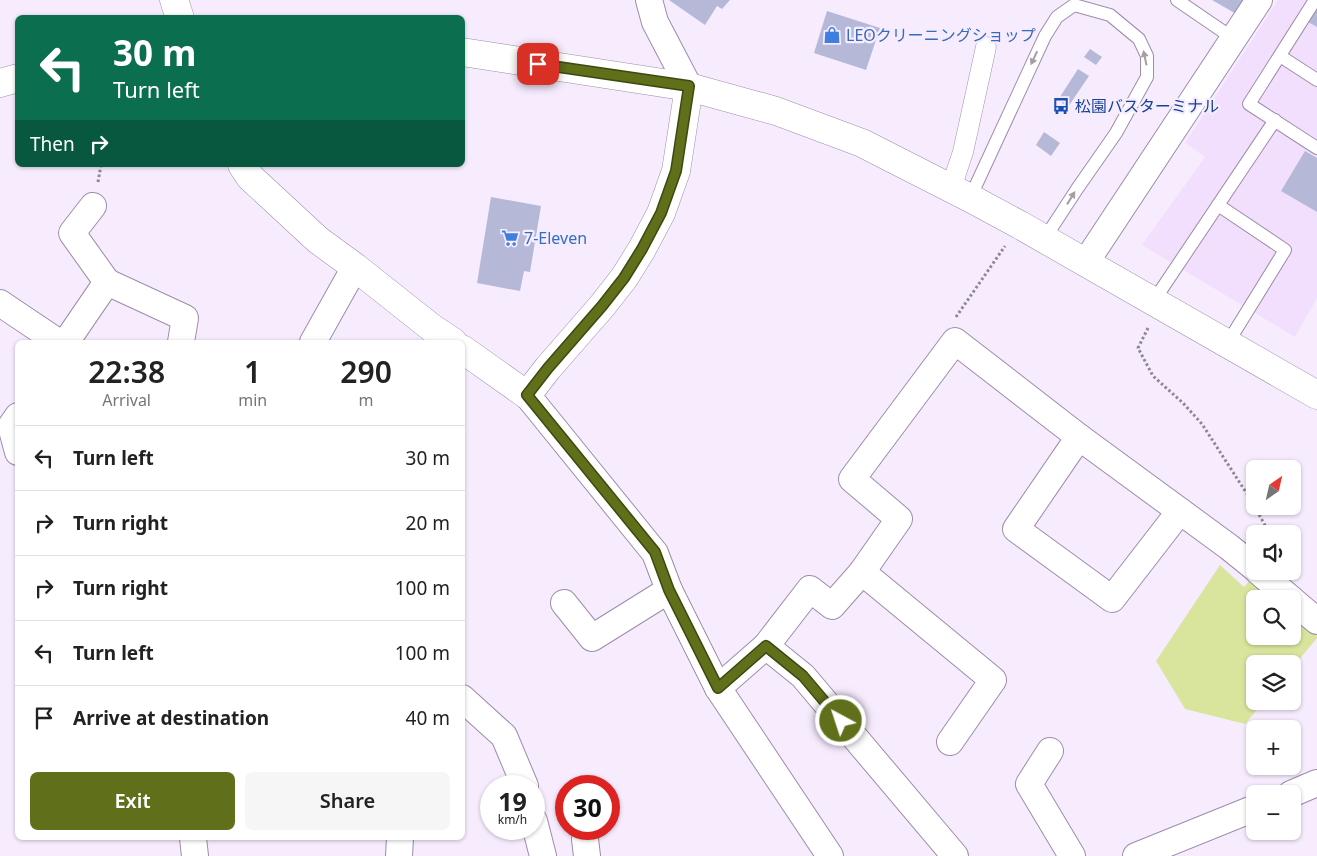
<!DOCTYPE html>
<html lang="en">
<head>
<meta charset="utf-8">
<style>
	body { margin:0; font-family:"Noto Sans","Noto Sans JP",sans-serif; background:#f6f6f6; color:#222; height:100vh; display:flex; flex-direction:column; font-size:19px; white-space:nowrap }
	* { box-sizing:border-box; margin:0 }
	p { font-size:16px; color:#767676 }
	.icon { flex:none; width:28px; height:28px; fill:none; stroke:currentColor; stroke-width:2; stroke-linecap:round; stroke-linejoin:round }
	.map { position:relative; flex:1; overflow:hidden }
	.sheet { position:absolute; left:15px; top:340px; width:450px; height:500px; display:flex; flex-direction:column; background:#fff; border-radius:8px; box-shadow:0 1px 4px #0004 }
	.sheet>* { flex:none }
	.banner { position:absolute; left:15px; top:15px; width:450px; height:152px; border-radius:8px; box-shadow:0 1px 4px #0004; background:#0b6e4f; color:#fff; overflow:hidden }
	.needle { width:32px; rotate:34deg }
	.fabs { position:absolute; left:1246px; top:460px; display:grid; gap:10px }
	.fabs a { display:grid; place-items:center; width:55px; height:55px; border-radius:8px; background:#fff; box-shadow:0 1px 4px #0004; font-size:25px }
	.speed { position:absolute; left:480px; top:775px; display:flex; gap:10px; font-size:25px; font-weight:700; text-align:center }
	.speed>* { display:grid; place-content:center; width:65px; height:65px; border-radius:50%; background:#fff; box-shadow:0 1px 4px #0004; line-height:1 }
	.speed small { font-size:12px; font-weight:400 }
	.speed .limit { border:8px solid #d22; background:#fff; color:#111 }
	.pin { position:absolute; display:grid; place-items:center; width:42px; height:42px; color:#fff; margin:-21px; border-radius:10px; box-shadow:0 2px 8px #0006 }
	.me { position:absolute; width:55px; margin:-28px; rotate:320deg; stroke-linejoin:round; filter:drop-shadow(0 0 4px #0008) }
	.turn { display:flex; align-items:center; gap:18px; height:105px; padding:0 15px; font-size:22px }
	.turn .icon { width:65px; height:65px; stroke-width:2.5 }
	.turn b { display:block; font-size:35px; line-height:42px }
	.then { display:flex; align-items:center; height:48px; padding:0 15px; background:#0003; gap:10px; font-size:19px }
	.eta { display:flex; justify-content:space-evenly; align-items:center; height:85px; text-align:center }
	.eta b { font-size:30px; font-weight:600; line-height:35px }
	.cta { display:flex; gap:10px; margin-top:auto; padding:10px 15px }
	.cta a { flex:1; height:58px; border-radius:8px; background:#5f6f1a; color:#fff; font-size:20px; font-weight:600; line-height:58px; text-align:center }
	.cta a+a { background:#f6f6f6; color:#222 }
	ul { padding:0; list-style:none }
	li { display:flex; align-items:center; gap:15px; height:65px; padding:0 15px; border-top:1px solid #e0e0e0 }
	li div { flex:1 }
	li b { display:block; font-size:19px }
	li em { font-style:normal }
	.map>svg:first-child { display:block }
	.built { fill:#f2dffd }
	.green { fill:#d9e59d }
	.building { fill:#b6b8d8 }
	.lines { fill:none; stroke-linecap:round; stroke-linejoin:round }
	.service-casing { stroke:#9e8ca8; stroke-width:14 }
	.pedestrian-casing { stroke:#9e8ca8; stroke-width:21 }
	.minor-casing { stroke:#9e8ca8; stroke-width:28 }
	.tertiary-casing { stroke:#9e8ca8; stroke-width:29 }
	.path { stroke:#8f8695; stroke-width:3; stroke-dasharray:2.5 2.5; stroke-linecap:butt }
	.service { stroke:#fff; stroke-width:12 }
	.pedestrian { stroke:#fff; stroke-width:20 }
	.minor { stroke:#fff; stroke-width:26 }
	.tertiary { stroke:#fff; stroke-width:28 }
	.oneway { fill:#a29ea4 }
	.route-casing { stroke:#3e4811; stroke-width:12 }
	.route { stroke:#5f6f1a; stroke-width:9 }
	.labels { text-anchor:middle; stroke-width:4.5; stroke-linejoin:round; paint-order:stroke }
	.shop-label { font-size:16px; fill:#366cbe; stroke:#f7ecfe; text-anchor:start }
	.transit-label { font-size:16px; fill:#164399; stroke:#f7ecfe; text-anchor:start }
</style>
</head>
<body>
<div class="map">
<svg width="1317" height="856" viewBox="0 0 1317 856">
	<rect width="100%" height="100%" fill="#f7ecfe"/>
	<polygon class="built" points="1278,0 1317,0 1317,298 1295,337 1142,245 1205,157 1185,143"/>
	<polygon class="green" points="1220,565 1244,587 1251,579 1274,599 1255,599 1255,636 1292,636 1293,615 1317,636 1317,638 1293,667 1292,664 1255,664 1255,701 1264,701 1245,724 1185,709 1156,661"/>
	<g class="building">
		<polygon points="669,0 730,0 722,9 717,6 705,25"/>
		<polygon points="1212,0 1247,0 1238,15"/>
		<polygon points="1317,8 1317,27 1308,22"/>
		<polygon points="827,11 880,28 866,70 814,53"/>
		<polygon points="1090,49 1102,57 1096,65 1084,57"/>
		<polygon points="1078,69 1089,76 1068,107 1058,100"/>
		<polygon points="1044,132 1060,143 1051,156 1036,145"/>
		<polygon points="1305,151 1317,158 1317,212 1281,191"/>
		<polygon points="491,197 541,206 530,272 524,271 520,291 477,283"/>
	</g>
	<g class="lines">
		<g class="service-casing">
			<g id="service">
				<polyline points="1177,0 1234,39"/>
				<polyline points="1315,0 1249,104 1317,148"/>
				<polyline points="1280,56 1317,80"/>
				<polyline points="970,198 1045,36 1057,17 1074,5 1110,15 1139,39 1147,56 1147,77 1116,133 1077,189 1045,238"/>
				<polyline points="1218,205 1285,250 1227,344"/>
				<polyline points="1153,302 1275,120"/>
			</g>
		</g>
		<g class="pedestrian-casing">
			<polyline id="pedestrian" points="951,188 963,152 986,47"/>
		</g>
		<g class="minor-casing">
			<g id="minor">
				<polyline points="649,0 655,22 689,87"/>
				<polyline points="93,206 72,233 107,282"/>
				<polyline points="1086,262 1259,0"/>
				<polyline points="0,303 58,342"/>
				<polyline points="66,342 107,282 185,318 181,342"/>
				<polyline points="313,342 355,267"/>
				<polyline points="527,395 655,553 669,590 718,688 830,856"/>
				<polyline points="18,416 11,426 18,452"/>
				<polyline points="1079,437 1016,529 1112,599 1180,511"/>
				<polyline points="1258,571 1291,599"/>
				<polyline points="862,572 993,680 950,742"/>
				<polyline points="1292,600 1317,621"/>
				<polyline points="564,603 592,638 669,590"/>
				<polyline points="766,646 803,676 955,856"/>
				<polyline points="718,688 766,646 810,589 832,606 862,572 899,519 852,479 955,341 1079,437 1229,547 1255,568"/>
				<polyline points="462,698 504,736 525,786"/>
				<polyline points="1050,751 1029,784 1072,856"/>
				<polyline points="1291,794 1317,783"/>
				<polyline points="534,821 543,856"/>
				<polyline points="193,838 195,856"/>
				<polyline points="585,839 587,856"/>
				<polyline points="399,856 400,838"/>
				<polyline points="1136,856 1255,808"/>
			</g>
		</g>
		<g class="tertiary-casing">
			<g id="tertiary">
				<polyline points="174,0 180,18"/>
				<polyline points="462,52 689,87 776,111 862,143 970,198 1020,225 1317,395"/>
				<polyline points="0,83 18,78"/>
				<polyline points="242,165 250,177 318,240 355,267 432,328 453,342"/>
				<polyline points="462,349 527,395 548,368 602,306 624,278 642,249 661,213 676,171 689,87"/>
			</g>
		</g>
		<g class="path">
			<polyline points="98,182 101,165"/>
			<polyline points="956,317 1005,246"/>
			<polyline points="1148,328 1138,348 1153,376 1183,403 1202,424 1249,497 1270,534"/>
		</g>
		<use href="#service" class="service"/>
		<use href="#pedestrian" class="pedestrian"/>
		<use href="#minor" class="minor"/>
		<use href="#tertiary" class="tertiary"/>
	</g>
	<defs><path id="oneway-solid" d="M-6-.8H1V-3.2L6.5 0L1 3.2V.8H-6Z" transform="scale(1.25)"/></defs>
	<g class="oneway">
		<use href="#oneway-solid" transform="translate(1034 58) rotate(115)"/>
		<use href="#oneway-solid" transform="translate(1145 58) rotate(-102)"/>
		<use href="#oneway-solid" transform="translate(1071 198) rotate(-58)"/>
	</g>
	<g class="lines">
		<g class="route-casing">
			<polyline id="route" points="538,64 689,86 676,171 661,213 642,249 624,278 602,306 548,368 527,395 655,552 669,590 718,688 766,646 803,676 841,721"/>
		</g>
		<use href="#route" class="route"/>
	</g>
	<defs>
		<g id="shop-bare" transform="scale(1.35)"><path d="M-5-2.5h2.3a2.7 3.5 0 0 1 5.4 0H5L5.5 6h-11ZM-1.5-2.5h3a1.5 2.3 0 0 0-3 0Z" fill="#3f7fe0" stroke="#f7ecfe" stroke-width="2.5" paint-order="stroke"/></g>
		<g id="bus-bare" transform="scale(1.35)"><path d="M-5-6H5V4H4V6H2V4H-2V6H-4V4H-5ZM-3.5-4V0h7V-4ZM-3.5 1.2v1.5H-2V1.2ZM2 1.2v1.5H3.5V1.2Z" fill="#1a4fb4" stroke="#f7ecfe" stroke-width="2.5" paint-order="stroke"/></g>
		<g id="supermarket-bare" transform="scale(1.35)"><path d="M-6-5.5h2.5l.6 2H6L4.5 2H-2.5L-4.4-4H-6ZM-1.5 3.2a1.3 1.3 0 1 0 .1 0ZM3 3.2a1.3 1.3 0 1 0 .1 0Z" fill="#3f7fe0" stroke="#f7ecfe" stroke-width="2.5" paint-order="stroke"/></g>
	</defs>
	<g fill-rule="evenodd">
		<use href="#shop-bare" x="832" y="35"/>
		<use href="#bus-bare" x="1061" y="106"/>
		<use href="#supermarket-bare" x="510" y="238"/>
	</g>
	<g class="labels">
		<g class="shop-label">
			<text x="846" y="41">LEOクリーニングショップ</text>
			<text x="524" y="244">7-Eleven</text>
		</g>
		<g class="transit-label">
			<text x="1075" y="112">松園バスターミナル</text>
		</g>
	</g>
</svg>
<div class="fabs">
<a><svg class="needle" viewBox="-14 -14 28 28"><path d="M0-13l5 13h-10z" fill="#e53935"/><path d="M0 13l5-13h-10z" fill="#767676"/></svg></a>
<a><svg class="icon" aria-label="sound" viewBox="0 0 24 24"><path d="M4 9h4l5-4v14l-5-4H4zM17 9q2 3 0 6"/></svg></a>
<a><svg class="icon" aria-label="search" viewBox="0 0 24 24"><circle cx="10" cy="10" r="6"/><path d="M15 15l6 6"/></svg></a>
<a><svg class="icon" aria-label="layers" viewBox="0 0 24 24"><path d="M12 4l9 5-9 5-9-5zM3 14l9 5 9-5"/></svg></a>
<a>+</a>
<a>−</a>
</div>
<div class="speed"><div>19<small>km/h</small></div><div class="limit">30</div></div>
<div class="pin" style="left:538px;top:64px;background:#d93025"><svg class="icon" aria-label="arrive" viewBox="0 0 24 24"><path d="M6 21V4h12l-3 4 3 4H6"/></svg></div>
<svg class="me" style="left:841px;top:721px" viewBox="-20 -20 40 40"><circle r="17" fill="#5f6f1a" stroke="#fff" stroke-width="3"/><path d="M0-11L8 9 0 5-8 9z" fill="#fff"/></svg>
<div class="banner">
<div class="turn"><svg class="icon" aria-label="left" viewBox="0 0 24 24"><path d="M17 20v-9H6M10 6l-5 5 5 5"/></svg><div><b>30 m</b>Turn left</div></div>
<div class="then">Then<svg class="icon" aria-label="right" viewBox="0 0 24 24"><path d="M7 20v-9h11M14 6l5 5-5 5"/></svg></div>
</div>
<section class="sheet">
<div class="eta">
<div><b>22:38</b><p>Arrival</p></div>
<div><b>1</b><p>min</p></div>
<div><b>290</b><p>m</p></div>
</div>
<ul>
<li><svg class="icon" aria-label="left" viewBox="0 0 24 24"><path d="M17 20v-9H6M10 6l-5 5 5 5"/></svg><div><b>Turn left</b></div><em>30 m</em></li>
<li><svg class="icon" aria-label="right" viewBox="0 0 24 24"><path d="M7 20v-9h11M14 6l5 5-5 5"/></svg><div><b>Turn right</b></div><em>20 m</em></li>
<li><svg class="icon" aria-label="right" viewBox="0 0 24 24"><path d="M7 20v-9h11M14 6l5 5-5 5"/></svg><div><b>Turn right</b></div><em>100 m</em></li>
<li><svg class="icon" aria-label="left" viewBox="0 0 24 24"><path d="M17 20v-9H6M10 6l-5 5 5 5"/></svg><div><b>Turn left</b></div><em>100 m</em></li>
<li><svg class="icon" aria-label="arrive" viewBox="0 0 24 24"><path d="M6 21V4h12l-3 4 3 4H6"/></svg><div><b>Arrive at destination</b></div><em>40 m</em></li>
</ul>
<div class="cta"><a>Exit</a><a>Share</a></div>
</section>
</div>
</body>
</html>
